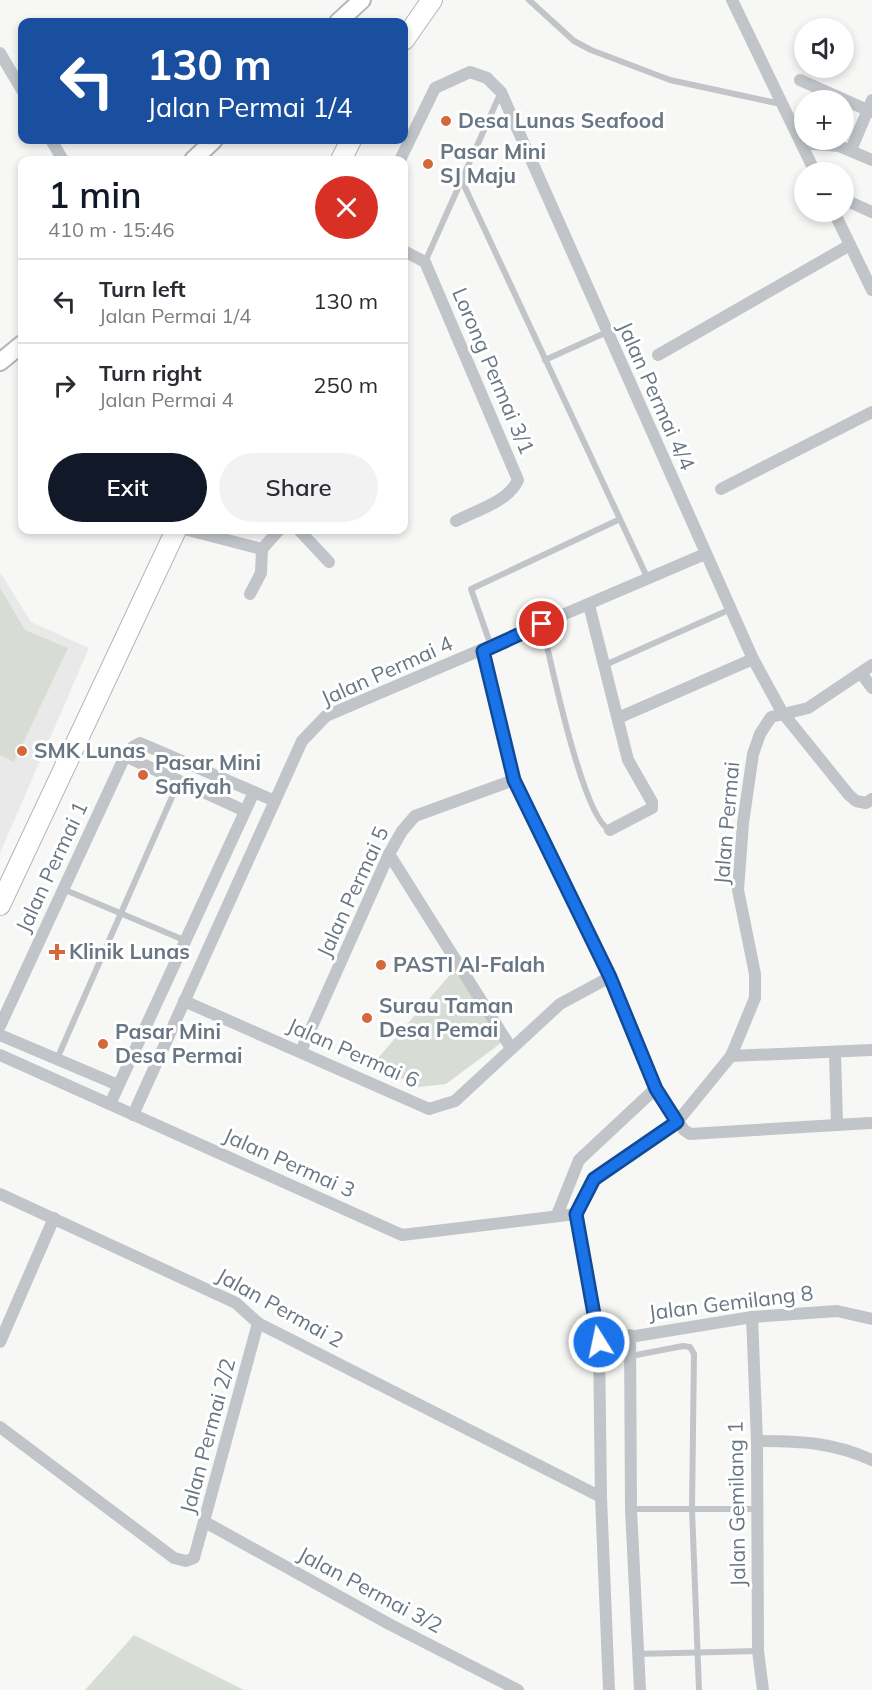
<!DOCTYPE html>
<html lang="en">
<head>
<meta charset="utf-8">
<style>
	body { margin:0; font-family:Mulish,sans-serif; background:#f2f2f3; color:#2b2b33; height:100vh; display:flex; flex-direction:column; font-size:22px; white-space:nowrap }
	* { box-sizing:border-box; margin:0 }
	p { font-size:20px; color:#7c7c81 }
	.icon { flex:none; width:33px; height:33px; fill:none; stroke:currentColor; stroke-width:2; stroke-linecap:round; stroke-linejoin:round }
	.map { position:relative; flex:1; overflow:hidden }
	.drawer { position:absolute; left:18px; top:156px; width:390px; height:378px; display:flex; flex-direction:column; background:#fff; border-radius:12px; box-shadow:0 3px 9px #0003 }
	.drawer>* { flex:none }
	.banner { position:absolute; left:18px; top:18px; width:390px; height:126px; border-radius:12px; box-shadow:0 3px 9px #0003; background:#1a4fa0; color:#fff; overflow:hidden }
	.buttons { position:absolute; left:794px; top:18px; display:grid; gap:12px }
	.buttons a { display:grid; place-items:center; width:60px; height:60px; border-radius:50%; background:#fff; box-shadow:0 3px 9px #0003; font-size:30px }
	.pin { position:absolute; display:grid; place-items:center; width:51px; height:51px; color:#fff; margin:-26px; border:3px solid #fff; border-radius:50%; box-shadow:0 2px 6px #0007 }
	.me { position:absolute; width:66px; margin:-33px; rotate:350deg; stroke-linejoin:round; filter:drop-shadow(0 0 4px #0008) }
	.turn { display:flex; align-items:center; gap:21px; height:126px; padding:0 30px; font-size:27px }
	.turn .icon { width:78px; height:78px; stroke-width:2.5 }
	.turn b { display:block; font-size:42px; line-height:51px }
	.round { display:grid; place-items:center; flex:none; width:63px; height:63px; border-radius:32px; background:#f2f2f3 }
	.head { display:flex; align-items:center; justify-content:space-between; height:102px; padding:0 30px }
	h1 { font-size:36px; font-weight:600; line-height:45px; color:#111827 }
	.primary-button { display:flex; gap:12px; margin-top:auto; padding:12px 30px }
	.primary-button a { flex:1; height:69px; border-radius:36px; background:#111827; color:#fff; font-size:24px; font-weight:600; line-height:69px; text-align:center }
	.primary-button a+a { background:#f2f2f3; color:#2b2b33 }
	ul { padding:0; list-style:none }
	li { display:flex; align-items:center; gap:18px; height:84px; padding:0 30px; border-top:2px solid #e1e1e2 }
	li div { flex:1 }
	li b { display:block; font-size:22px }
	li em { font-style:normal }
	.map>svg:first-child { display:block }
	.built { fill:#e8e9e8 }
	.green { fill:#d7dcd5 }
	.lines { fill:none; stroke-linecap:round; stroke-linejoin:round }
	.secondary-casing { stroke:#b1b6bb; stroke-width:20 }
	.primary-casing { stroke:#b2b6ba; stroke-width:22 }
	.service { stroke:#c1c4c8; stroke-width:6 }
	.minor { stroke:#c1c4c8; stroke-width:12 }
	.secondary { stroke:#fff; stroke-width:16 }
	.primary { stroke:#fff; stroke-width:20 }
	.route-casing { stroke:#114b97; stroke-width:15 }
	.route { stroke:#1a73e8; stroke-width:10 }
	.poi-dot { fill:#d3693a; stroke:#fff; stroke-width:2 }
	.labels { text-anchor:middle; stroke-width:6; stroke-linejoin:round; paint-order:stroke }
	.poi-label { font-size:21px; font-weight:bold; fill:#697683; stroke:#fff; text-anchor:start }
	.street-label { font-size:21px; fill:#697683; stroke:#fff }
</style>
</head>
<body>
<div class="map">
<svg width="872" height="1690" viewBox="0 0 872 1690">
	<rect width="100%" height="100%" fill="#f7f8f5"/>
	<polygon class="built" points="0,572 31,622 89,648 0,853"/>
	<g class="green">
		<polygon points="0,588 25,630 68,648 14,762 0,755"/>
		<polygon points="455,969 501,1043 446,1084 419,1087 372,1065"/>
		<polygon points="134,1635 244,1690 85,1690"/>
	</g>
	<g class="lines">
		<g class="secondary-casing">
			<g id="secondary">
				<polyline points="338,22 362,0"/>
				<polyline points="193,160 214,140"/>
				<polyline points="0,362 22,344"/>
			</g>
		</g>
		<g class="primary-casing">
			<g id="primary">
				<polyline points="404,40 432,0"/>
				<polyline points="341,160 351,140"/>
				<polyline points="0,905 176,530"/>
			</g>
		</g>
		<g class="service">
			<polyline points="529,0 574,41 591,50 670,80 781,104"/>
			<polyline points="462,181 648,579"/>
			<polyline points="425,262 501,92"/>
			<polyline points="545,360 607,332"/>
			<path d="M542,624C550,658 583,820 610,830"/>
			<polyline points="491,646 471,589 618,520"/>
			<polyline points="605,665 731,609"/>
			<polyline points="63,889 184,940"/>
			<polyline points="57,1059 179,781"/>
			<polyline points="631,1356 683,1346 690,1347 694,1354 692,1509 699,1690"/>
			<polyline points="631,1509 757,1509"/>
			<polyline points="637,1654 758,1651"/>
		</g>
		<g class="minor">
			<polyline points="732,0 815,172"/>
			<polyline points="0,53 22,90"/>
			<polyline points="800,80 872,112"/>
			<polyline points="51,140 63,160"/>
			<polyline points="801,143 839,146 872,160"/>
			<polyline points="851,150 872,100"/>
			<polyline points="400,160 435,88 470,72 487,78 501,92 753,659 782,712 849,795 856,801 866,803 872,799"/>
			<polyline points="843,199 872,212"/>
			<polyline points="834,212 872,290"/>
			<path d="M404,251L425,262L518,480C508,502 477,510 456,521"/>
			<polyline points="658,355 850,245"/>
			<polyline points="721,489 872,412"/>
			<polyline points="188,530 262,549"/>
			<polyline points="299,530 329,562"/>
			<polyline points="250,594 261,573 262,549 279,530"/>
			<polyline points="589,605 628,760 652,802 652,808 610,830"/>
			<polyline points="483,651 514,780 610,977 655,1089 684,1130 690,1134 870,1123"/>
			<polyline points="861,673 872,688"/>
			<polyline points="618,718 753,659"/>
			<polyline points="125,756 245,811"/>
			<polyline points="389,854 511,1048"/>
			<polyline points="184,1001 429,1109 455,1101 560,1004 610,977"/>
			<polyline points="0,1026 125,756 133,747 140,743 275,801"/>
			<polyline points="0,1035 118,1085"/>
			<polyline points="301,1051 389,854 402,831 415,816 514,780"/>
			<polyline points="835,1053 837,1125"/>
			<polyline points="0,1055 402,1235 576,1214"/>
			<polyline points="731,1056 872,1050"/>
			<polyline points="110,1104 254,792"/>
			<polyline points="133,1115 302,741 326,716 705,554"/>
			<polyline points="0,1194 236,1303 258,1323 601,1497"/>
			<polyline points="557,1215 579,1160 655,1089"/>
			<polyline points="752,1317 757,1441 758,1651 763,1690"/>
			<polyline points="630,1335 631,1509 640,1690"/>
			<polyline points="0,1342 54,1218"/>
			<polyline points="599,1342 752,1317 837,1311 872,1319"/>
			<polyline points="0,1427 174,1558 186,1561 194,1558 258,1323"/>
			<path d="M757,1441C800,1441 832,1442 872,1460"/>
			<polyline points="205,1522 389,1624 518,1690"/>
			<polyline points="609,1690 601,1497 599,1342 576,1214 594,1179 677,1122 731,1056 755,998 755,974 738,890 743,823 753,754 760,734 771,717 808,708 872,665"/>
		</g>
		<use href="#secondary" class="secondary"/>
		<use href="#primary" class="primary"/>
	</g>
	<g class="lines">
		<g class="route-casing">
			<polyline id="route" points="542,624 483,651 514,780 610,977 656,1089 677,1122 594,1179 576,1214 599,1342"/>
		</g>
		<use href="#route" class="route"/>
	</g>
	<g class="poi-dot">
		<circle cx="446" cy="121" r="6"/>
		<circle cx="428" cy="164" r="6"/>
		<circle cx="22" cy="751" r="6"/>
		<circle cx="143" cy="775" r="6"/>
		<path d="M54 943h6v6h6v6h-6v6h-6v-6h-6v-6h6z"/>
		<circle cx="381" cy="965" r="6"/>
		<circle cx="367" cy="1018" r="6"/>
		<circle cx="103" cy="1044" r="6"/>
	</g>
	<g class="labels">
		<g class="poi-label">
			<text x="458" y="128">Desa Lunas Seafood</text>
			<text x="440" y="159">Pasar Mini<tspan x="440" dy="24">SJ Maju</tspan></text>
			<text x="34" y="758">SMK Lunas</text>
			<text x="155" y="770">Pasar Mini<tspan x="155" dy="24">Safiyah</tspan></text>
			<text x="69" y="959">Klinik Lunas</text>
			<text x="393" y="972">PASTI Al-Falah</text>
			<text x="379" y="1013">Surau Taman<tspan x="379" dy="24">Desa Pemai</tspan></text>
			<text x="115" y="1039">Pasar Mini<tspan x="115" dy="24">Desa Permai</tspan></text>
		</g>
		<g class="street-label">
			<text transform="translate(493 371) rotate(67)" y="7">Lorong Permai 3/1</text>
			<text transform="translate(656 396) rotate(66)" y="7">Jalan Permai 4/4</text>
			<text transform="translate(387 671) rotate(-24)" y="7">Jalan Permai 4</text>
			<text transform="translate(727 823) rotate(-85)" y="7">Jalan Permai</text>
			<text transform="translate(52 867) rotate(-65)" y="7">Jalan Permai 1</text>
			<text transform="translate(353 892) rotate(-65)" y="7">Jalan Permai 5</text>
			<text transform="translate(353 1053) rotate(24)" y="7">Jalan Permai 6</text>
			<text transform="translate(289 1163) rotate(24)" y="7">Jalan Permai 3</text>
			<text transform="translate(731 1303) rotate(-7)" y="7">Jalan Gemilang 8</text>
			<text transform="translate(280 1308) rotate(29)" y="7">Jalan Permai 2</text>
			<text transform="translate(208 1436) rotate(-75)" y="7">Jalan Permai 2/2</text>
			<text transform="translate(737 1504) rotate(-91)" y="7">Jalan Gemilang 1</text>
			<text transform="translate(370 1590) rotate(28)" y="7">Jalan Permai 3/2</text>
		</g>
	</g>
</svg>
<div class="buttons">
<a><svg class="icon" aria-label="sound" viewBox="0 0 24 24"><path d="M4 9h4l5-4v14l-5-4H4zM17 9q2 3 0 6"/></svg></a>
<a>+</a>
<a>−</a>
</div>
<div class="pin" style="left:542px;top:624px;background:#d93025"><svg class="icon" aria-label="arrive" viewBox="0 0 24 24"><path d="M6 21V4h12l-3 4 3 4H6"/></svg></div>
<svg class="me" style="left:599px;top:1342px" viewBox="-20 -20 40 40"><circle r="17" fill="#1a73e8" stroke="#fff" stroke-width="3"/><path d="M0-11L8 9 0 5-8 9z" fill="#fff"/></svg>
<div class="banner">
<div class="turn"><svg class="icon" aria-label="left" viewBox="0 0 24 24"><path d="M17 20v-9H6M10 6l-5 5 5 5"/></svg><div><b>130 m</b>Jalan Permai 1/4</div></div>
</div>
<section class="drawer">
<div class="head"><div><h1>1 min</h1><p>410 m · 15:46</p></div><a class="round" style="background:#d93025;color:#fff"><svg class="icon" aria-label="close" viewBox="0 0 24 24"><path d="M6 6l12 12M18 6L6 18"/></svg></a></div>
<ul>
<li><svg class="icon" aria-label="left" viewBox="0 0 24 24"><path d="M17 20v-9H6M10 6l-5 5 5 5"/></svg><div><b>Turn left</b><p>Jalan Permai 1/4</p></div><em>130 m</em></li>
<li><svg class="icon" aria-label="right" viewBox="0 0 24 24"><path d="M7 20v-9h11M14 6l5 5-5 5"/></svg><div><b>Turn right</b><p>Jalan Permai 4</p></div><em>250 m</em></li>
</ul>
<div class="primary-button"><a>Exit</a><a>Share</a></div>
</section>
</div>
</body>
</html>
